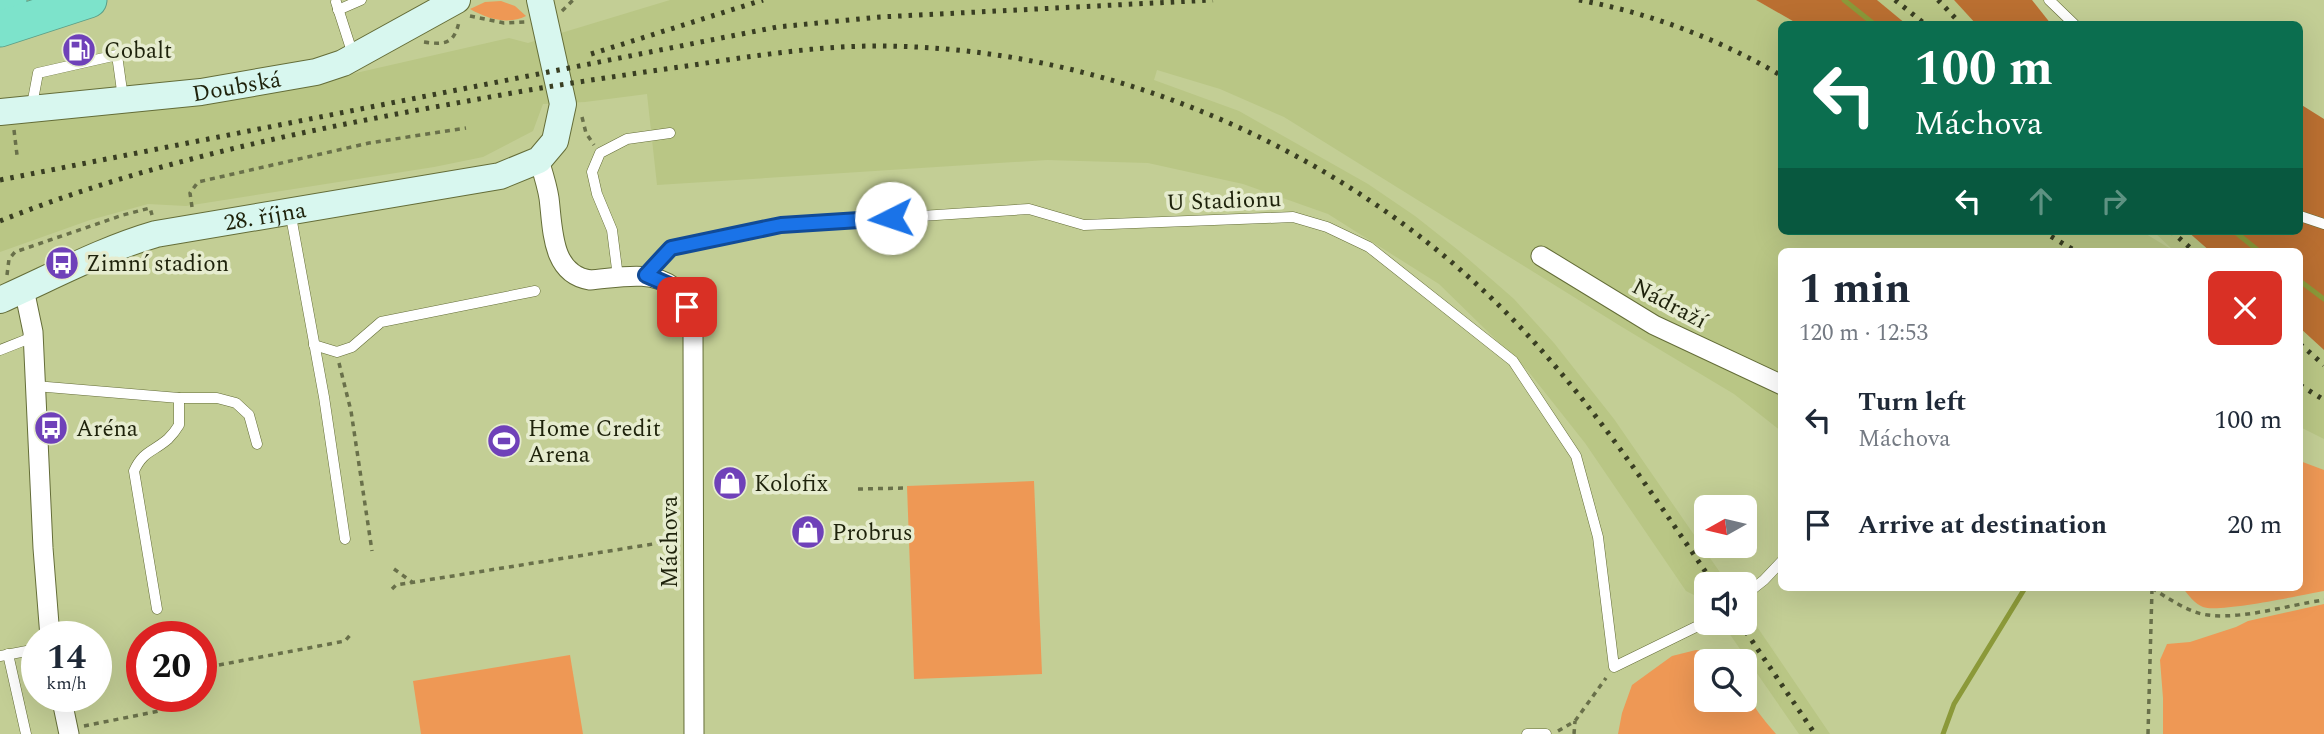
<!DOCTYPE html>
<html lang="en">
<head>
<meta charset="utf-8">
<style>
	body { margin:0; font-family:Spectral,serif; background:#f2f2f3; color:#1f2937; height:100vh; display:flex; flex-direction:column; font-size:26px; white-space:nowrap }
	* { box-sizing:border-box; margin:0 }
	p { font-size:23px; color:#747a83 }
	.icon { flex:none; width:38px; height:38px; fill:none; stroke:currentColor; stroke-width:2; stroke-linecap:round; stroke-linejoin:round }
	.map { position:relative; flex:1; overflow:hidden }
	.side { position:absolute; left:1778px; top:248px; width:525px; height:343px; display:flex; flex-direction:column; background:#fff; border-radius:10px; box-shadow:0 7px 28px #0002 }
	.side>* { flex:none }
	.guide { position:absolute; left:1778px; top:21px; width:525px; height:214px; border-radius:10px; box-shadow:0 7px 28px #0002; background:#0b6e4f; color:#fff; overflow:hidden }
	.needle { width:46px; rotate:262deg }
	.tools { position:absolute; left:1694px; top:495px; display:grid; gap:14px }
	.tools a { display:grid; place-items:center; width:63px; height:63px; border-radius:10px; background:#fff; box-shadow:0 7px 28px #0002; font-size:35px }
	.speed { position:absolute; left:21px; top:621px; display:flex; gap:14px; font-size:35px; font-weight:700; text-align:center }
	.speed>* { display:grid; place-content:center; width:91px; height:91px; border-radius:50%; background:#fff; box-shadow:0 7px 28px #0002; line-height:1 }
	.speed small { font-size:18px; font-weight:400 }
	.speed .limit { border:10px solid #d22; background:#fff; color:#111 }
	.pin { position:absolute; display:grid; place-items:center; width:60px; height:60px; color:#fff; margin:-30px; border-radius:14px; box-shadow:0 4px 10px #0006 }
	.me { position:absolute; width:77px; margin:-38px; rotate:266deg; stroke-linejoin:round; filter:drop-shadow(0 0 5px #0008) }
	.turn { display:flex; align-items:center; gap:24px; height:147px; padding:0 21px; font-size:32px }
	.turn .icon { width:91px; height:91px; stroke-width:2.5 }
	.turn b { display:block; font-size:49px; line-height:60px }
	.lanes { display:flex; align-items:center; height:66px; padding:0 21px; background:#0003; justify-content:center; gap:35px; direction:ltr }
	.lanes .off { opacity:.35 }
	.round { display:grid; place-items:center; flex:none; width:74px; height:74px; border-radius:10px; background:#f2f2f3 }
	.summary { display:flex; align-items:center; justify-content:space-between; height:119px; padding:0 21px }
	h1 { font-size:42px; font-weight:700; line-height:52px }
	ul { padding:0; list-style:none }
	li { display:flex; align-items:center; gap:21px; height:105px; padding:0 21px }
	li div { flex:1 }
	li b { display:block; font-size:26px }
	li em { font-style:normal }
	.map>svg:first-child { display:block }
	.built { fill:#b9c685 }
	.green { fill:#ee9855 }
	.forest { fill:#ba6f31 }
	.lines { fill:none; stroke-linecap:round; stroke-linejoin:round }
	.stream { stroke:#8b9939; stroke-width:5 }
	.lane-casing { stroke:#646d38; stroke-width:11 }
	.street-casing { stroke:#646d38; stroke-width:21 }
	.secondary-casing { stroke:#646d38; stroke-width:28 }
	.highway-casing { stroke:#5c9f88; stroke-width:37 }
	.path { stroke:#69704a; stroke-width:3.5; stroke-dasharray:5 5; stroke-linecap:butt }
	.lane { stroke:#fff; stroke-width:10 }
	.street { stroke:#fff; stroke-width:19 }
	.secondary { stroke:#d8f7ef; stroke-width:26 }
	.highway { stroke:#7de3cb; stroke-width:35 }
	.rail { stroke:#393e22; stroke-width:5; stroke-dasharray:3.5 7; stroke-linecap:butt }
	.route-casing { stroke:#114b97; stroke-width:18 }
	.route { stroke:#1a73e8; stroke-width:12 }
	.labels { text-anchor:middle; stroke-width:7; stroke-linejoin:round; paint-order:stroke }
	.poi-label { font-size:23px; fill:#1e220b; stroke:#e6eccf; text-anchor:start }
	.street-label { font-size:23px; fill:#1e220b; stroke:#e6eccf }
</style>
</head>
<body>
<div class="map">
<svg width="2324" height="734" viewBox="0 0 2324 734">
	<rect width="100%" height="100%" fill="#c3ce95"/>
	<g class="built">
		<polygon points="670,0 1756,0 1798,24 1782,24 1782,231 2141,231 2174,251 2153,231 2187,231 2211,252 1782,252 1781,431 1734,394 1622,327 1284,117 1220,89 1157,70 1154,80 1239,111 1368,184 1415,216 1458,250 1514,299 1554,343 1614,419 1728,584 1706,584 1706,601 1686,591 1585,443 1528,371 1439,284 1328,214 1243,184 1148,163 1047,160 657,185 647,94 585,102 543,104 533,131 483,157 434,167 186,206 148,204 90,220 0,252 0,121 312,83 509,38 528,43"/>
		<polygon points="1877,0 1954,0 1976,24 1906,24"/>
		<polygon points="2300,328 2324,350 2324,439 2300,427"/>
		<polygon points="1745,609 1830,734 1799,734 1722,623 1745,623"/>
	</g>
	<g class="green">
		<path d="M501,1L515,6L526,16C508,25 488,19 470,9L485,2Z"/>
		<path d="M2300,461L2324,470V591C2302,595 2219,613 2203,607C2195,604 2188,595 2183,588H2300Z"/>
		<polygon points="1034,481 1042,674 914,679 907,486"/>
		<polygon points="2324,604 2324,734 2163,734 2163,698 2160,660 2167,644 2190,642 2236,627 2248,621"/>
		<path d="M1696,650C1710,651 1725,649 1734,661L1706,662V700H1745V680C1748,703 1762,717 1776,734H1618L1622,713L1632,685L1672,656Z"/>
		<polygon points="570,655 583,734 421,734 413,681"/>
	</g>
	<g class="forest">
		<polygon points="1756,0 1877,0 1906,24 1798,24"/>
		<polygon points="1954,0 2032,0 2051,24 1976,24"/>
		<polygon points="2300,104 2324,119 2324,350 2300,328 2300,252 2211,252 2187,231 2300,231"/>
	</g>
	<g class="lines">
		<g class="stream">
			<polyline points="1844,0 1874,24"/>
			<polyline points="2234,231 2260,252"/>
			<polyline points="2300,281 2324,299"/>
			<polyline points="1943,734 1954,704 2025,588"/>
		</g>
		<g class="lane-casing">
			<g id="lane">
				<polyline points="2049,0 2074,24"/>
				<polyline points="336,2 353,55"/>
				<polyline points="338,10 361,0"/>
				<polyline points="32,105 38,73 117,55 123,98"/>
				<polyline points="290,211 324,397 345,539"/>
				<polyline points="2300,216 2324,224"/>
				<polyline points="646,275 671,248 781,225 1029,209 1084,225 1293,217 1327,227 1369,247 1513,361 1576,456 1598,537 1614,667 1706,622"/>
				<polyline points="618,277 612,230 597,194 592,172 600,153 627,139 670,133"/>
				<polyline points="314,345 337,352 352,347 381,322 535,291"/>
				<polyline points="0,350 33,337"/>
				<polyline points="35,386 179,398 217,398 236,403 249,415 257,444"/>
				<polyline points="1745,595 1764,580 1782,561"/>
				<path d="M157,609L134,471C143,451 153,452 168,439C172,435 176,430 179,425V398"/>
				<polyline points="8,654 26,734"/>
				<polyline points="0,656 37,649"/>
				<polyline points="1527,734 1546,734"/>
			</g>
		</g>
		<g class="street-casing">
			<g id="street">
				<path d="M539,160C543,173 547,185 549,198C553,229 551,274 590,280C617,278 652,269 675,288C687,297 690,319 693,333L694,734"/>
				<polyline points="1541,256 1654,325 1782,385"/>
				<polyline points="24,289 33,332 43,548 50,637"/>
				<polyline points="61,696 69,734"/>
			</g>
		</g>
		<g class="secondary-casing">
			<g id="secondary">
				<path id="s1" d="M0,112L201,92L316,72L343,63L457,0"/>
				<path id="s2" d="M0,300C52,277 101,250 156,234L500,176L539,160L555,141L563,104L540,0"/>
			</g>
		</g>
		<g class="highway-casing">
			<g id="highway">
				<polyline points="0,3 9,0"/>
				<polyline points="0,29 89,0"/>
			</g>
		</g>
		<g class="path">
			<polyline points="562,11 573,0"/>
			<polyline points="470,16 504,23 525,22"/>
			<path d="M424,42C445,45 454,44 459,22"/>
			<polyline points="582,117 586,133 594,145"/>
			<polyline points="14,130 17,155"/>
			<polyline points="192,207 190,193 198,182 369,143 466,128"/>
			<polyline points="7,275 9,259 15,252 123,215 150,208 152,215"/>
			<polyline points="339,363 351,411 372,551"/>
			<polyline points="858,489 907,488"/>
			<polyline points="394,569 412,582"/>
			<path d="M2152,588C2166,597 2179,606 2195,612C2229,624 2287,605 2324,600"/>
			<polyline points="392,589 396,585 678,540"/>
			<polyline points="219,665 345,641 352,633"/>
			<polyline points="84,726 159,711 164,696"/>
			<polyline points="1558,731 1575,721 1606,678"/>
			<polyline points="1574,734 1575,721"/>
			<polyline points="2148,734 2152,589"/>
		</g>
		<use href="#lane" class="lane"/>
		<use href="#street" class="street"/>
		<use href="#secondary" class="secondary"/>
		<use href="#highway" class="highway"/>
		<g class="rail">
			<path d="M1579,0C1650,13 1719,39 1782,76"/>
			<polyline points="1895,0 1925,24"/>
			<polyline points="1938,0 1961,24"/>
			<polyline points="591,54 763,0"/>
			<polyline points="0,180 777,27 880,17 1213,0"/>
			<path d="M0,221C170,153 350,122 529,90C583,81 638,73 693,65C754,56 815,46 877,46C1121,46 1371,161 1534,342C1602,417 1657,501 1714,584"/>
			<polyline points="2042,231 2077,252"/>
			<polyline points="2171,231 2195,252"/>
			<polyline points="2300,344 2324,365"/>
			<polyline points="2300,385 2324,400"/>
			<polyline points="1740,623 1815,734"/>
		</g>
	</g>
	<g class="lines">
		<g class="route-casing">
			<polyline id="route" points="687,307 676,288 646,275 671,248 781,225 891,218"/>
		</g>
		<use href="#route" class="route"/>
	</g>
	<defs>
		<g id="fuel-disc" transform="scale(1.75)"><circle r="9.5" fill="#6f41b9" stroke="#e6eccf"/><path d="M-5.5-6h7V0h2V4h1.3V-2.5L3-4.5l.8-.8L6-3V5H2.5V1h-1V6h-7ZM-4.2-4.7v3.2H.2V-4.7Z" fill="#fff"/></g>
		<g id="bus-disc" transform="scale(1.75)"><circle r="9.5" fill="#6f41b9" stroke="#e6eccf"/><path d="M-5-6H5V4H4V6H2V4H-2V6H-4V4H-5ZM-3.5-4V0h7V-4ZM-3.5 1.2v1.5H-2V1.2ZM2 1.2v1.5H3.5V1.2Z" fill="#fff"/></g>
		<g id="stadium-disc" transform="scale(1.75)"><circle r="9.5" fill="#6f41b9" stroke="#e6eccf"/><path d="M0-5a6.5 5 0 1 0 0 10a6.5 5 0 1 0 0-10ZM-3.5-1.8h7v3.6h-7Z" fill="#fff"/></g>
		<g id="shop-disc" transform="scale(1.75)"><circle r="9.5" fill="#6f41b9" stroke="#e6eccf"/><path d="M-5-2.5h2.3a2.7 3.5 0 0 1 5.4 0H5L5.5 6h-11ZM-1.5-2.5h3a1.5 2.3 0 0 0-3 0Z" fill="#fff"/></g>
	</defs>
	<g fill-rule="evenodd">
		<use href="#fuel-disc" x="79" y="50"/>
		<use href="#bus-disc" x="62" y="263"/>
		<use href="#bus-disc" x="51" y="428"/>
		<use href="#stadium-disc" x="504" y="441"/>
		<use href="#shop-disc" x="730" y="483"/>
		<use href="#shop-disc" x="808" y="532"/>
	</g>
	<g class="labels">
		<g class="poi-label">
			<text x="104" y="58">Cobalt</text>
			<text x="86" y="271">Zimní stadion</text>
			<text x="76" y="436">Aréna</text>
			<text x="528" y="436">Home Credit<tspan x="528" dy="26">Arena</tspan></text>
			<text x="754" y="491">Kolofix</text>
			<text x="832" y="540">Probrus</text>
		</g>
		<g class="street-label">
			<text dy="8" stroke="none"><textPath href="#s1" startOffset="238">Doubská</textPath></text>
			<text transform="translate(1224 200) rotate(-2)" y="8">U Stadionu</text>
			<text dy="8" stroke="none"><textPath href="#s2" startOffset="280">28. října</textPath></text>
			<text transform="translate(1670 303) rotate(28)" y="8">Nádraží</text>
			<text transform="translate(669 542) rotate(-90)" y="8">Máchova</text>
		</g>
	</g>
</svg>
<div class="tools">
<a><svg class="needle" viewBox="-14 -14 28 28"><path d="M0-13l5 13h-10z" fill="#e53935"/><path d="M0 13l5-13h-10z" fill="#747a83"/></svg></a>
<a><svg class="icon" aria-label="sound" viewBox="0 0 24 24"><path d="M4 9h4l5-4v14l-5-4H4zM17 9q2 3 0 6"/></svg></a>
<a><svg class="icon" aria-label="search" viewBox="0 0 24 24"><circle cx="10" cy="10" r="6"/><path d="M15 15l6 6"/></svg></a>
</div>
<div class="speed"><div>14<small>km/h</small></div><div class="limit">20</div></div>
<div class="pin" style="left:687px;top:307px;background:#d93025"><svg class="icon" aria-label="arrive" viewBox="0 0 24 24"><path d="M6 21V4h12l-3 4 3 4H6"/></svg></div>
<svg class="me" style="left:891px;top:218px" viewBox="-20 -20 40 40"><circle r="19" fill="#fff"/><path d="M0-13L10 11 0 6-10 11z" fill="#1a73e8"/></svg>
<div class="guide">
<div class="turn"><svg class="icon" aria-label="left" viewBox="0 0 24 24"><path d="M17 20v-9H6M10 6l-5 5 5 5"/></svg><div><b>100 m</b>Máchova</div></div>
<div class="lanes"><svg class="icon" aria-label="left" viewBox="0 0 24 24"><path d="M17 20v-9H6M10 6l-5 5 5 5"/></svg><svg class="icon off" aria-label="ahead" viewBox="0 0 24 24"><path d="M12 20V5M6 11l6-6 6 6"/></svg><svg class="icon off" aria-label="right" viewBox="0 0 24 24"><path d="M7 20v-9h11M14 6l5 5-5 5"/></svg></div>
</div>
<section class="side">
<div class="summary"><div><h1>1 min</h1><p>120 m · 12:53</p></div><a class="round" style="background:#d93025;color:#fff"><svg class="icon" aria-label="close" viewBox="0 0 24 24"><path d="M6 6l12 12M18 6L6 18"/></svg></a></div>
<ul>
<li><svg class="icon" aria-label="left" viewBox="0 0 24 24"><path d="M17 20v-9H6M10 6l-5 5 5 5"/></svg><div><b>Turn left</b><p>Máchova</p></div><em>100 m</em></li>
<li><svg class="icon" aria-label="arrive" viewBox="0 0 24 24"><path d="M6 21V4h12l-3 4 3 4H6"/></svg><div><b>Arrive at destination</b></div><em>20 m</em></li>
</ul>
</section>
</div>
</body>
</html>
